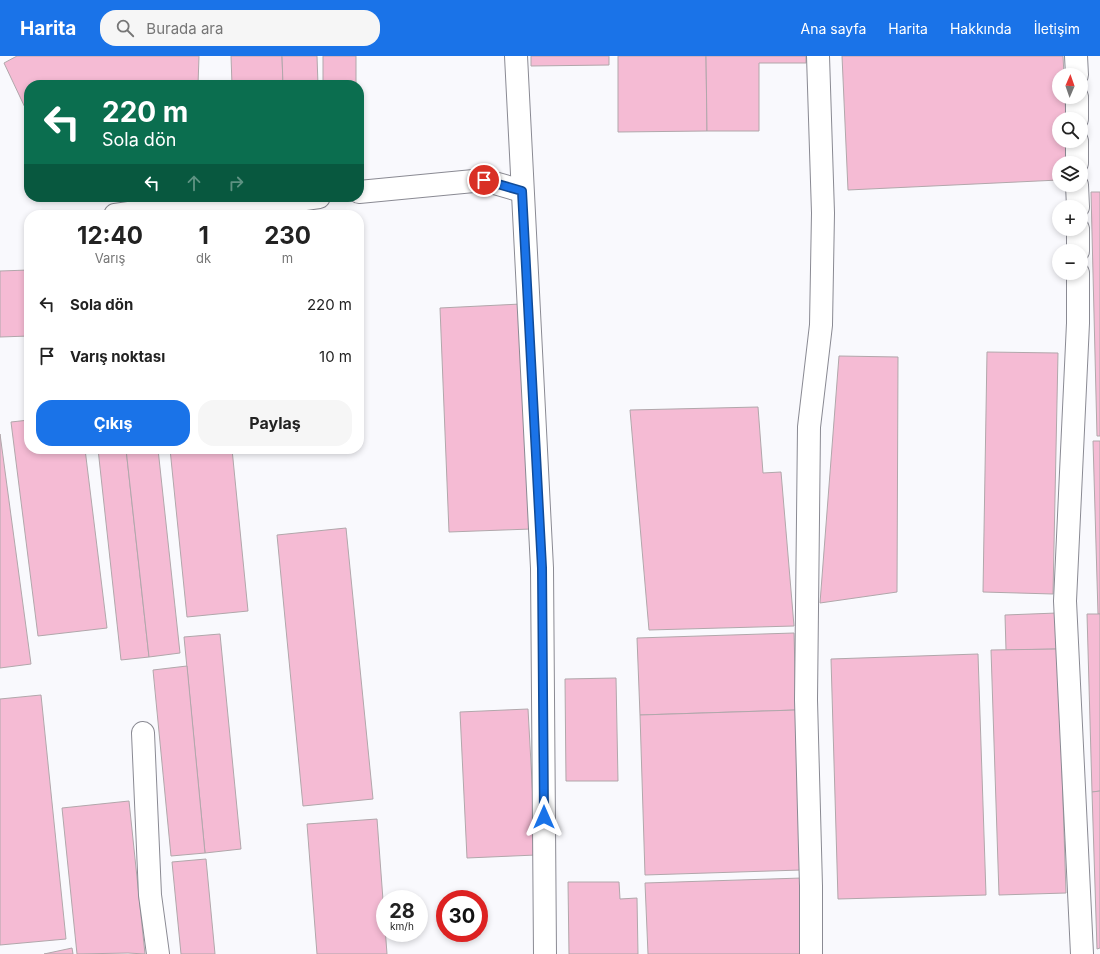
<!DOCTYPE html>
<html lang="tr">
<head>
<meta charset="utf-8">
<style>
	body { margin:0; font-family:Inter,sans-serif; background:#f6f6f6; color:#222; height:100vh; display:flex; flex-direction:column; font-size:15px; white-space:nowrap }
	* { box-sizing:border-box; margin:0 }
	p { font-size:13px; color:#767676 }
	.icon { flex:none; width:22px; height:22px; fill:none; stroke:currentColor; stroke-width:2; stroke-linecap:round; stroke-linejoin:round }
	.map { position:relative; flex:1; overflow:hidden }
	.sheet { position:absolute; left:24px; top:154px; width:340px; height:244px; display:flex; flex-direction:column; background:#fff; border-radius:16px; box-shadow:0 2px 6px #0003 }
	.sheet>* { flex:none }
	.banner { position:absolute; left:24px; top:24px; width:340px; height:122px; border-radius:16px; box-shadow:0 2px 6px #0003; background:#0b6e4f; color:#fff; overflow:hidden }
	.needle { width:26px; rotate:2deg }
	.buttons { position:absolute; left:1052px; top:12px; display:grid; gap:8px }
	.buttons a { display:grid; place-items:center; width:36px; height:36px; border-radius:50%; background:#fff; box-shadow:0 2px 6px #0003; font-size:20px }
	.speed { position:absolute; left:376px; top:834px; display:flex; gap:8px; font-size:20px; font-weight:700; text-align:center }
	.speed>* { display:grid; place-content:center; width:52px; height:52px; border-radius:50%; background:#fff; box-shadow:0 2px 6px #0003; line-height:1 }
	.speed small { font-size:10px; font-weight:400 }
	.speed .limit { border:6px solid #d22; background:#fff; color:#111 }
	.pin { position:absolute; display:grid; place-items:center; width:34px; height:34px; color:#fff; margin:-17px; border:2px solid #fff; border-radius:50%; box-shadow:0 1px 4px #0007 }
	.me { position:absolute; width:44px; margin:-22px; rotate:0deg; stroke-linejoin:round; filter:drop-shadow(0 0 3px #0008) }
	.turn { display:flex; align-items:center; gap:14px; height:84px; padding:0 12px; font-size:18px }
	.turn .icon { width:52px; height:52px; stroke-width:2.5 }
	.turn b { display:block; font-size:28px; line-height:34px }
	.lanes { display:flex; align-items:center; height:38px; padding:0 12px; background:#0003; justify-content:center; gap:20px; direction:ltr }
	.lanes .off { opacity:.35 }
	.eta { display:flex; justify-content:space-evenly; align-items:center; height:68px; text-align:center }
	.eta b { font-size:24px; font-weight:700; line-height:28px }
	.cta { display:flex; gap:8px; margin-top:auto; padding:8px 12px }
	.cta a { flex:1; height:46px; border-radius:16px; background:#1a73e8; color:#fff; font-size:16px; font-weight:700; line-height:46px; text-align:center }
	.cta a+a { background:#f6f6f6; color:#222 }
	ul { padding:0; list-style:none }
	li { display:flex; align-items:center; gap:12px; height:52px; padding:0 12px }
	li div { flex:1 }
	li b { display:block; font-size:15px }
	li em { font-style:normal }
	header { display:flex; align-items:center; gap:24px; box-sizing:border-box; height:56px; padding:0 20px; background:#1a73e8; color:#fff }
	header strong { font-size:19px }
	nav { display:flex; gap:22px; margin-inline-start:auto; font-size:14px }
	.search { width:280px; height:36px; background:#f6f6f6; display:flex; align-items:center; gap:10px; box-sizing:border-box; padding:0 14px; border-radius:16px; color:#767676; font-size:15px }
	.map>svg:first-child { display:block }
	.building { fill:#f5bbd4; stroke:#b1a7ab }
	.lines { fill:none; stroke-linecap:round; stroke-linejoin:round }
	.minor-casing { stroke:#8a8a93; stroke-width:24 }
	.minor { stroke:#fff; stroke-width:22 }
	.route-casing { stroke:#114b97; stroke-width:10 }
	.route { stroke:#1a73e8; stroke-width:7 }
</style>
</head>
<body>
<header>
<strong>Harita</strong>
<div class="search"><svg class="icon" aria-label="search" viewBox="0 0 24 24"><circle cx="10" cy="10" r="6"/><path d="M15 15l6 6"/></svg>Burada ara</div>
<nav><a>Ana sayfa</a><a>Harita</a><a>Hakkında</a><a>İletişim</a></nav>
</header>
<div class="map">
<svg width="1100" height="898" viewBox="0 0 1100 898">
	<rect width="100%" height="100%" fill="#f9f9fd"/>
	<g class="building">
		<polygon points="17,0 199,0 198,29 29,29 29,60 4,7"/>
		<polygon points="231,0 282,0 283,29 232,29"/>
		<polygon points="282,0 317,0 318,29 283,29"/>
		<rect x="323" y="0" width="33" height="29"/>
		<polygon points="531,0 609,0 609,9 531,10"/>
		<polygon points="618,0 706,0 707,75 618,76"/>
		<polygon points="706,0 806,0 806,7 759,7 759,75 707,75"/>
		<polygon points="842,0 1063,0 1064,19 1059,19 1059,41 1065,41 1066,63 1059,63 1059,85 1067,85 1068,107 1059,107 1059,124 848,134"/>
		<polygon points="1091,136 1100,136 1100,380 1097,380"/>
		<polygon points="126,141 192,141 192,144"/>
		<polygon points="29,214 29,280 0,281 0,215"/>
		<polygon points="521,248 531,473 449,476 440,252"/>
		<polygon points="987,296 1058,297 1053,538 983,536"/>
		<polygon points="839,300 898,301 897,536 820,547"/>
		<polygon points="758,351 763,417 781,416 794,570 649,574 630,354"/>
		<polygon points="29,364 29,393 85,393 107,572 38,580 11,366"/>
		<polygon points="0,378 31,608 0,612"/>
		<polygon points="1093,385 1100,385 1100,558 1098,558"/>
		<polygon points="98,393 126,393 149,601 121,604"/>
		<polygon points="126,393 158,393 180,597 149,601"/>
		<polygon points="170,393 232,393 248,555 187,561"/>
		<polygon points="346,472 373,743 303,750 277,479"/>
		<polygon points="1057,557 1058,593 1006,594 1005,559"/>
		<polygon points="1087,558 1100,558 1100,735 1092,736"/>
		<polygon points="794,577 796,654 640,659 637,582"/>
		<polygon points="220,578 241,793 205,797 184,581"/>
		<polygon points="1058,593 1066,837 999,839 991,594"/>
		<polygon points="978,598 986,839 838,843 831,603"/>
		<polygon points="187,610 205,797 171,800 153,614"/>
		<polygon points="616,622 618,725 566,725 565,623"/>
		<polygon points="41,639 66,883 0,889 0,643"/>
		<polygon points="528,653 536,799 467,802 460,656"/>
		<polygon points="796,654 801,814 645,819 640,659"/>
		<polygon points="1100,735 1100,892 1097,893 1092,736"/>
		<polygon points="129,745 145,898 128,897 77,898 62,752"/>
		<polygon points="377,763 387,898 317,898 307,768"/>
		<polygon points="206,803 215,898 181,898 172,806"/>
		<polygon points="802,822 804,898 648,898 645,827"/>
		<polygon points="568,826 619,826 620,843 637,842 638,898 569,898"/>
		<polygon points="72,892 73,898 44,898"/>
	</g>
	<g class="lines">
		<g class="minor-casing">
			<g id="minor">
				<polyline points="516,0 542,512 545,898"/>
				<polyline points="1076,0 1077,19"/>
				<polyline points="1077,41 1077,63"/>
				<polyline points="1077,85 1077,107"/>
				<polyline points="1077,129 1078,151"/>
				<polyline points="359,136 484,124 522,135"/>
				<polyline points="115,159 129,157 263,149 319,141"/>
				<polyline points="1078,173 1078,195"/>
				<polyline points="1078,217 1078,267 1065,545 1082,898"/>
				<polyline points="143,677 150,839 158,898"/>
				<polyline points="811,898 811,830 806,644 809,371 821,269 823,157 818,0"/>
			</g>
		</g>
		<use href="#minor" class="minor"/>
	</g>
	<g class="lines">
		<g class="route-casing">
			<polyline id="route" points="484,124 522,135 542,512 544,761"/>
		</g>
		<use href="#route" class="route"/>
	</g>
</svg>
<div class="buttons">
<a><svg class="needle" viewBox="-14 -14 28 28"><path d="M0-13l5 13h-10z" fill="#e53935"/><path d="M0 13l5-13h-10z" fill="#767676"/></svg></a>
<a><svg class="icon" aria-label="search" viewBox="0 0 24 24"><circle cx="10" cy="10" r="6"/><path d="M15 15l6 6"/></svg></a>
<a><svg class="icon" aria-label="layers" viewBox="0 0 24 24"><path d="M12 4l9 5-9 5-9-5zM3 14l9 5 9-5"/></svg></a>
<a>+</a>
<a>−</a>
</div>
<div class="speed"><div>28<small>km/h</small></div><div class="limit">30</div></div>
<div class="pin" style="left:484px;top:124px;background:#d93025"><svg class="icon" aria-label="arrive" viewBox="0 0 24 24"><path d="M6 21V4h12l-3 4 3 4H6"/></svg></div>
<svg class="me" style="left:544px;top:761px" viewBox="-20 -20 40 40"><path d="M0-17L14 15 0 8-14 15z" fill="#1a73e8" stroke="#fff" stroke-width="4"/></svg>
<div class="banner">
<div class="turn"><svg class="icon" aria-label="left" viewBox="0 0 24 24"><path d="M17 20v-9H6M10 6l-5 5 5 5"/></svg><div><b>220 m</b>Sola dön</div></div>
<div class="lanes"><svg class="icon" aria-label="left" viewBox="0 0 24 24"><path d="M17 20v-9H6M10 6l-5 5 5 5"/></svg><svg class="icon off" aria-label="ahead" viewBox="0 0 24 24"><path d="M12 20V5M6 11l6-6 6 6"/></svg><svg class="icon off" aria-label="right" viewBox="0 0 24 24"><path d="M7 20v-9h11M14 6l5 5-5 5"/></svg></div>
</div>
<section class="sheet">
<div class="eta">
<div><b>12:40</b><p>Varış</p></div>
<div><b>1</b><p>dk</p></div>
<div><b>230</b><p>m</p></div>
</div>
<ul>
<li><svg class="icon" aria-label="left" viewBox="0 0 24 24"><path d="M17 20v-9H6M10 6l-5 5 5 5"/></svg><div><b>Sola dön</b></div><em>220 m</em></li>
<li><svg class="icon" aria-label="arrive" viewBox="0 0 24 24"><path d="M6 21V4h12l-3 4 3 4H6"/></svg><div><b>Varış noktası</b></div><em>10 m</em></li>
</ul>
<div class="cta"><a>Çıkış</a><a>Paylaş</a></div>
</section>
</div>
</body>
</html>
